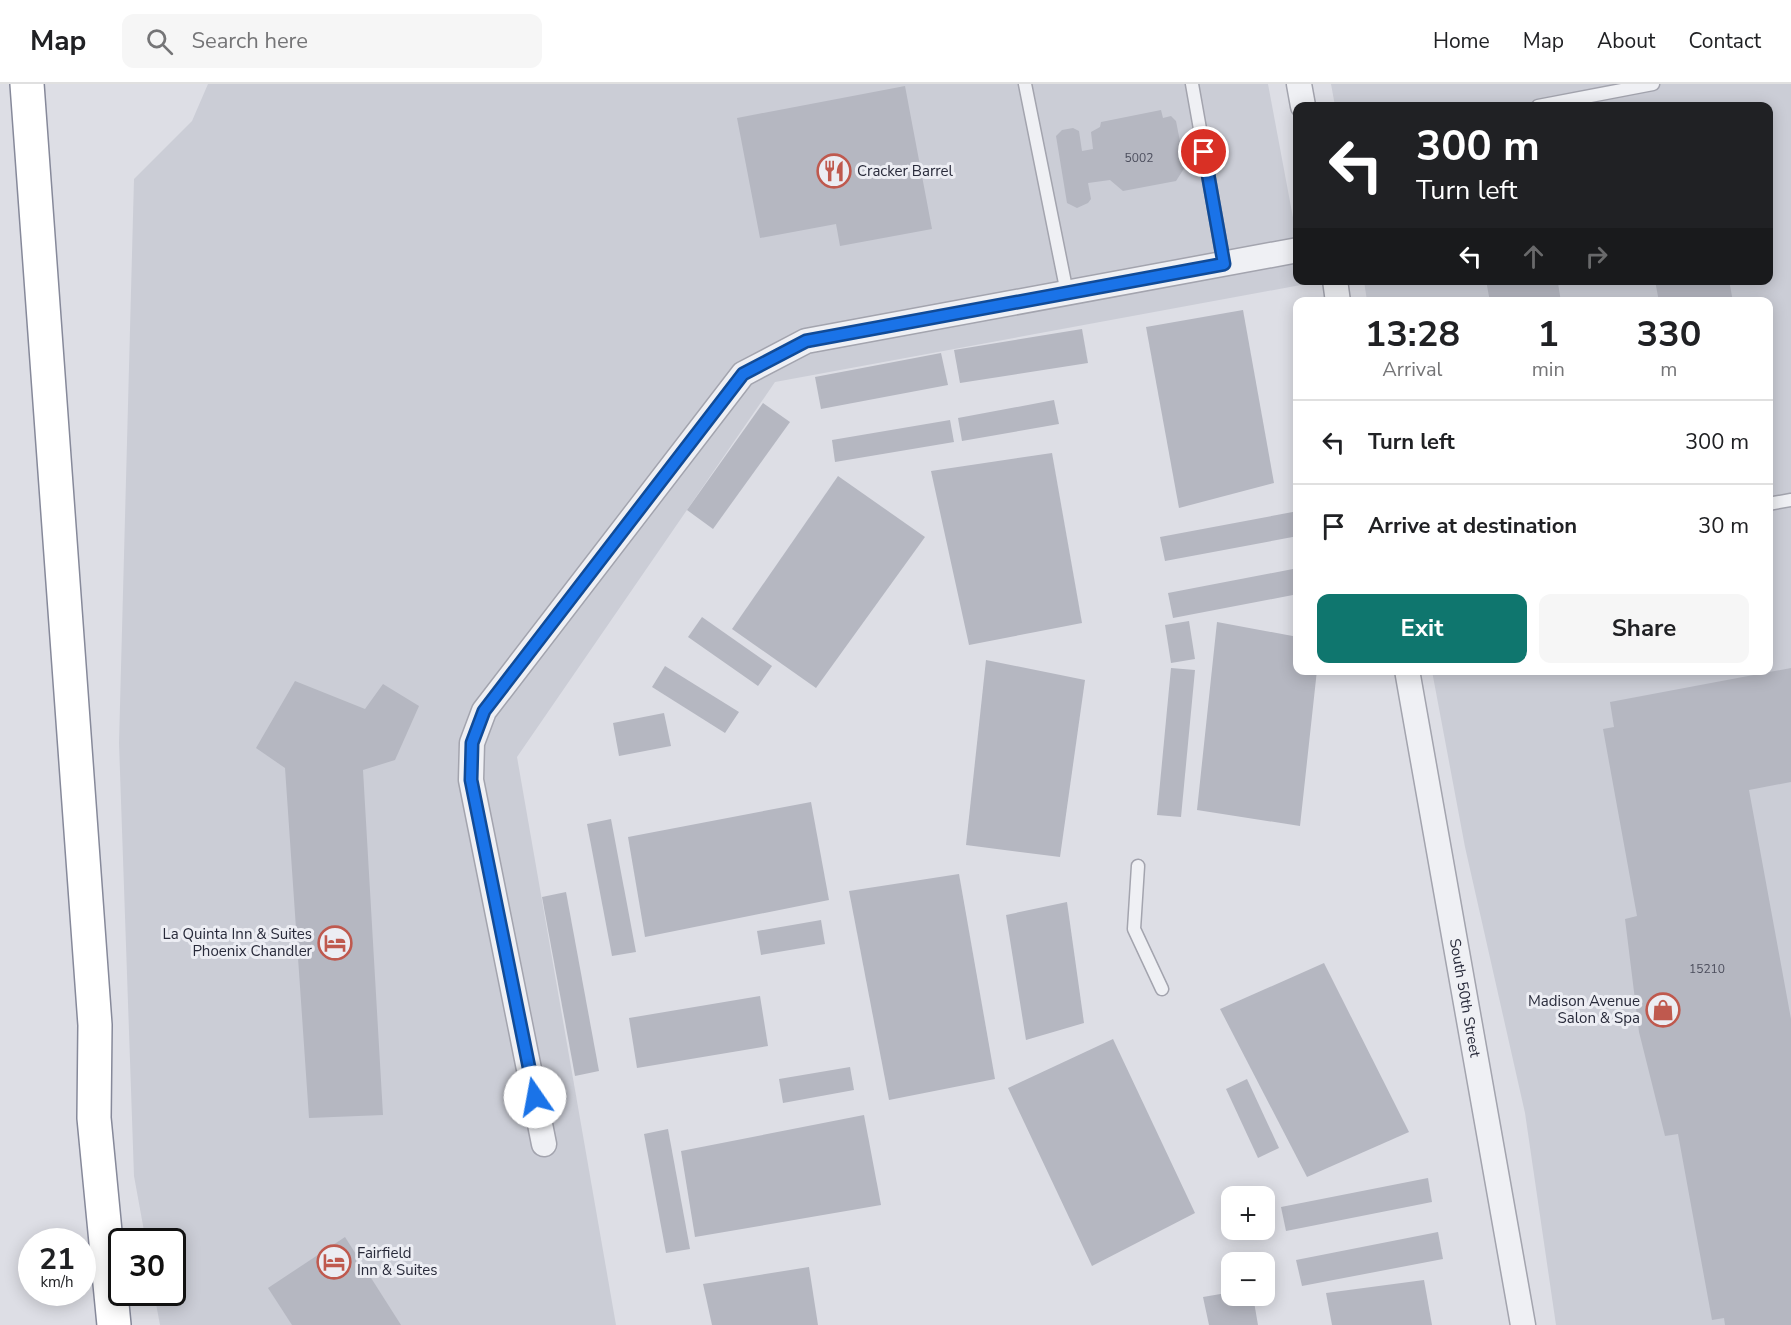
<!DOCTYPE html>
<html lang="en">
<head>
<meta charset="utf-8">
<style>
	body { margin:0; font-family:"Nunito Sans",sans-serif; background:#f6f6f6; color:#202124; height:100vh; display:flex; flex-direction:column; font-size:22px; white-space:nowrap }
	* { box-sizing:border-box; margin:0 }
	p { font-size:20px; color:#757577 }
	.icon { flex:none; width:33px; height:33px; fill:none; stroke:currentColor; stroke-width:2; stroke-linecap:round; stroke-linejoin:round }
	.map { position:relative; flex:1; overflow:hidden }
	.side { position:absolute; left:1293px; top:213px; width:480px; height:378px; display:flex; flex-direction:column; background:#fff; border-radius:12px; box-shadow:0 3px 15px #0003 }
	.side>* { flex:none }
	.hud { position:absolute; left:1293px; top:18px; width:480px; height:183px; border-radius:12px; box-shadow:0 3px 15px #0003; background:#202124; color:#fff; overflow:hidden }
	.fabs { position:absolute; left:1221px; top:1102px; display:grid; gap:12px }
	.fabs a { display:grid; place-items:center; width:54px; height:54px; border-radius:12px; background:#fff; box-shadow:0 3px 15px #0003; font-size:30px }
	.speed { position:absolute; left:18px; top:1144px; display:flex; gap:12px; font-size:30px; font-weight:700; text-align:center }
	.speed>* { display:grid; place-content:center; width:78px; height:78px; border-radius:50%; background:#fff; box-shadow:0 3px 15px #0003; line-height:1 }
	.speed small { font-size:15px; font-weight:400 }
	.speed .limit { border:3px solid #111; border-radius:9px; background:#fff; color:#111 }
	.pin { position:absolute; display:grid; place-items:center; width:51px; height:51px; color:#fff; margin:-26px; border:3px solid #fff; border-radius:50%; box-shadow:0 2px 6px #0007 }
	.me { position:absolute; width:66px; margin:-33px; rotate:348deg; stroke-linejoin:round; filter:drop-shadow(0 0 4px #0008) }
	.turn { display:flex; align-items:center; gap:21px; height:126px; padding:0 24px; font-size:27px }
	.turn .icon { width:78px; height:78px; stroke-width:2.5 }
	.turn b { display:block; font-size:42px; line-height:51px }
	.lanes { display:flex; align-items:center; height:57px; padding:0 24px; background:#0003; justify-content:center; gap:30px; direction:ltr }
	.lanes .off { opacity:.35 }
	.eta { display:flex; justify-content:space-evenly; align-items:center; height:102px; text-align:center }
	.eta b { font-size:36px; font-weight:700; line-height:42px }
	.primary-button { display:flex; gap:12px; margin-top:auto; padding:12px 24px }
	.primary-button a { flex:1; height:69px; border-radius:12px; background:#0f766e; color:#fff; font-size:24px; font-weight:700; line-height:69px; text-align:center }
	.primary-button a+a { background:#f6f6f6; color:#202124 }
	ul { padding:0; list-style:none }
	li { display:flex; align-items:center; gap:18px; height:84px; padding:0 24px; border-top:2px solid #e0e0e0 }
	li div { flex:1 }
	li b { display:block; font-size:22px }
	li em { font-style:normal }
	header { display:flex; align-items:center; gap:36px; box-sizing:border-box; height:84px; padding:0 30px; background:#fff; border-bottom:2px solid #e0e0e0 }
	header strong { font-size:28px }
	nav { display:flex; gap:33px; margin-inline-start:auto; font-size:21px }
	.search { width:420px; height:54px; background:#f6f6f6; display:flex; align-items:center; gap:15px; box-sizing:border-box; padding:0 21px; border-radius:12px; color:#757577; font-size:22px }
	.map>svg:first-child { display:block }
	.built { fill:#cbcdd6 }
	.building { fill:#b5b7c1 }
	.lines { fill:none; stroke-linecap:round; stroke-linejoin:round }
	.lane-casing { stroke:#a3a4ae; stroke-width:15 }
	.street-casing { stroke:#a3a4ae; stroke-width:27 }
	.highway-casing { stroke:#86899a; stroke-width:36 }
	.lane { stroke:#eff0f4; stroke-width:12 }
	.street { stroke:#eff0f4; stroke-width:24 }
	.highway { stroke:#fff; stroke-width:33 }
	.route-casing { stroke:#114b97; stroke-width:15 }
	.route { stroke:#1a73e8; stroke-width:10 }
	.labels { text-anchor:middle; stroke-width:6; stroke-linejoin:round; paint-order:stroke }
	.number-label { font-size:12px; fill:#4b4d5c }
	.poi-label { font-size:15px; fill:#282a3a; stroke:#ecedf3; text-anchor:start }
	.street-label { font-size:15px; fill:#282a3a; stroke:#ecedf3 }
</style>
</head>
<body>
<header>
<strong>Map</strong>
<div class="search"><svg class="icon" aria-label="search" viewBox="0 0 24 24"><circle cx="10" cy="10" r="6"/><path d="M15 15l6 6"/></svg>Search here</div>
<nav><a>Home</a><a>Map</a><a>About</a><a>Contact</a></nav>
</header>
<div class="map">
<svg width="1791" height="1241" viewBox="0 0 1791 1241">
	<rect width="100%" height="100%" fill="#dddee5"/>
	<g class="built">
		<polygon points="208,0 1268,0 1297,155 1298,196 1305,197 1306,200 775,298 517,673 616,1241 160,1241 154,1209 172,1209 172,1158 146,1158 134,1092 119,659 134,95 192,37"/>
		<polygon points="1331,0 1791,0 1791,1241 1556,1241 1525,1029 1465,763 1432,587 1768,586 1768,218 1367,217 1364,197 1768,196 1768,22 1335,22"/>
	</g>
	<g class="building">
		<polygon points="905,2 932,145 840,162 836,140 760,154 737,34"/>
		<polygon points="1161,26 1163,34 1171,32 1176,37 1185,83 1176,97 1123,107 1110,96 1088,99 1091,115 1088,119 1077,124 1067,119 1056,52 1062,46 1073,44 1079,47 1082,67 1093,65 1091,48 1100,43 1101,38"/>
		<polygon points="1486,196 1565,196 1565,198 1558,199 1561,218 1490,218"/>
		<polygon points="1655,196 1729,196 1733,218 1659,218"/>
		<polygon points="1243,226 1274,399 1179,424 1146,243"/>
		<polygon points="1082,245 1088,279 960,299 954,266"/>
		<polygon points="941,269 948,301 821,325 815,293"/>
		<polygon points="1054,316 1059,340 962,357 958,334"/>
		<polygon points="763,319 790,338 713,445 687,426"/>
		<polygon points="950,336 954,358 835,378 832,356"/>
		<polygon points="1052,369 1082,539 969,561 931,387"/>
		<polygon points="838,392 925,453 816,604 732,545"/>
		<polygon points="1298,427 1298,452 1165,477 1160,453"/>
		<polygon points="1298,484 1298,510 1173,534 1168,509"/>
		<polygon points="702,533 772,582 758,602 688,553"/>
		<polygon points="1189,537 1195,575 1171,579 1165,541"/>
		<polygon points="1217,538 1298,553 1298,586 1317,586 1300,742 1197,726"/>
		<polygon points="986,576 1085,596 1060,773 966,761"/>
		<polygon points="665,582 739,628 725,649 652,603"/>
		<polygon points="1171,584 1195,586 1181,733 1157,731"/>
		<polygon points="1791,584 1791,698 1749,706 1791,935 1791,1241 1725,1241 1724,1234 1712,1236 1678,1050 1665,1052 1639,948 1625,835 1637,832 1603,645 1614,643 1610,618"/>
		<polygon points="295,597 365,625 383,600 419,622 395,676 363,686 383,1031 309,1034 285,684 256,664"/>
		<polygon points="664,629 671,662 619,672 613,639"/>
		<polygon points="811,718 829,816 645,853 628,753"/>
		<polygon points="611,735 636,868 612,872 587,740"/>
		<polygon points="959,790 995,995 889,1016 849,807"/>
		<polygon points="566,808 599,987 575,992 542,813"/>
		<polygon points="1067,818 1084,939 1026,956 1006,831"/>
		<polygon points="821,836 825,860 761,871 757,847"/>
		<polygon points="1324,879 1409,1048 1307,1093 1220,925"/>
		<polygon points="760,912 768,962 637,984 629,934"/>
		<polygon points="1113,955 1195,1129 1092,1182 1008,1004"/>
		<polygon points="850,983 854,1006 783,1019 779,995"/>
		<polygon points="1247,995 1279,1064 1258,1074 1226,1005"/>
		<polygon points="864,1031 881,1121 695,1153 681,1067"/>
		<polygon points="668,1045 690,1165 666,1169 644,1050"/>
		<polygon points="1428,1094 1432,1118 1286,1147 1281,1123"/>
		<polygon points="1438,1148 1443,1175 1302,1202 1296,1176"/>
		<polygon points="345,1153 401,1241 292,1241 268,1204"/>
		<polygon points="809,1183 818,1241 712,1241 703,1200"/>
		<polygon points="1424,1196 1432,1241 1332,1241 1326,1209"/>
		<polygon points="1232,1208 1232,1212 1253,1212 1258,1241 1209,1241 1203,1213"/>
	</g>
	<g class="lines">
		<g class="lane-casing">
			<g id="lane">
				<polyline points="1025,0 1067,209"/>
				<polyline points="1192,0 1224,180"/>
				<polyline points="1538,22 1653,0"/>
				<polyline points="1768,420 1791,416"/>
				<polyline points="1138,782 1134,845 1162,905"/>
			</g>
		</g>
		<g class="street-casing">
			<g id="street">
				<polyline points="1299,0 1303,22"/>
				<polyline points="1335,196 1338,218"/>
				<path id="s1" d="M1407,586L1523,1241"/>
				<polyline points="544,1060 471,696 472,659 484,627 743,290 806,257 1298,166"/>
			</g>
		</g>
		<g class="highway-casing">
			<polyline id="highway" points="27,0 95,941 94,1034 114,1241"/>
		</g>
		<use href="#lane" class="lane"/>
		<use href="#street" class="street"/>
		<use href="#highway" class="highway"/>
	</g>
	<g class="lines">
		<g class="route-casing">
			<polyline id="route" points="535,1013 471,696 472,659 484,627 743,290 806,257 1224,180 1204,68"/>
		</g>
		<use href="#route" class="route"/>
	</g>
	<defs>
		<g id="restaurant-ring" transform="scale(1.725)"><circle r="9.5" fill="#ecedf3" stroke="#bf594e" stroke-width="1.5"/><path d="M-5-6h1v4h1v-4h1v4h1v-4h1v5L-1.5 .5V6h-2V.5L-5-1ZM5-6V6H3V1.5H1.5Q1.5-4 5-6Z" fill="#bf594e"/></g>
		<g id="hotel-ring" transform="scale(1.725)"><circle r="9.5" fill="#ecedf3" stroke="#bf594e" stroke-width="1.5"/><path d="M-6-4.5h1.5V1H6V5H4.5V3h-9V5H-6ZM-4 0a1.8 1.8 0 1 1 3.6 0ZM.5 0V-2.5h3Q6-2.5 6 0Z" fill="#bf594e"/></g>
		<g id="shop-ring" transform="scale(1.725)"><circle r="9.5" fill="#ecedf3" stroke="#bf594e" stroke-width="1.5"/><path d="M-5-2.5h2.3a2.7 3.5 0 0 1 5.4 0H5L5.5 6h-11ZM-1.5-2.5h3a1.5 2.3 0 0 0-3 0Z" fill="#bf594e"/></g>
	</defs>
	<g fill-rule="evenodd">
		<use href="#restaurant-ring" x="834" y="87"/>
		<use href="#hotel-ring" x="335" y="859"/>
		<use href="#shop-ring" x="1663" y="926"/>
		<use href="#hotel-ring" x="334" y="1178"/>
	</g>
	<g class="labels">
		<g class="number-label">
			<text x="1139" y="78">5002</text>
			<text x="1707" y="889">15210</text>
		</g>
		<g class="poi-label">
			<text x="857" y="92">Cracker Barrel</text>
			<text x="312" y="855" text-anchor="end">La Quinta Inn &amp; Suites<tspan x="312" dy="17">Phoenix Chandler</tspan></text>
			<text x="1640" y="922" text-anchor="end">Madison Avenue<tspan x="1640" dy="17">Salon &amp; Spa</tspan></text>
			<text x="357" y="1174">Fairfield<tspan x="357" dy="17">Inn &amp; Suites</tspan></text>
		</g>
		<g class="street-label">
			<text dy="5" stroke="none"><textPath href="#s1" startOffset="333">South 50th Street</textPath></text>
		</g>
	</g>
</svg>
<div class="fabs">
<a>+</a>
<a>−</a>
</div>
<div class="speed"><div>21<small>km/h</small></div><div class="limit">30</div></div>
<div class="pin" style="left:1204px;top:68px;background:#d93025"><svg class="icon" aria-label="arrive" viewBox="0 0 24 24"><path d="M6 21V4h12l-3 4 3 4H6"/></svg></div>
<svg class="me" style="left:535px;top:1013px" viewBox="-20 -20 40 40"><circle r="19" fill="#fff"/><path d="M0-13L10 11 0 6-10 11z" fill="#1a73e8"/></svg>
<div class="hud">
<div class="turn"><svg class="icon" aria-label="left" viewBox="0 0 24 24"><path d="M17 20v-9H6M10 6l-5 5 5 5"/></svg><div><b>300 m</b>Turn left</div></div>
<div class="lanes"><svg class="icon" aria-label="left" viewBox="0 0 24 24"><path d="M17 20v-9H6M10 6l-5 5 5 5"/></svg><svg class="icon off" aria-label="ahead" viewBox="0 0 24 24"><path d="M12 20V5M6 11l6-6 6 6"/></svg><svg class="icon off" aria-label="right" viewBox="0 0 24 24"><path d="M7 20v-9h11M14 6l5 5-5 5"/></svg></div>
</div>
<section class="side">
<div class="eta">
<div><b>13:28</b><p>Arrival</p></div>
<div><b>1</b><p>min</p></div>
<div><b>330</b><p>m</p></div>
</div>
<ul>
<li><svg class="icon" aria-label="left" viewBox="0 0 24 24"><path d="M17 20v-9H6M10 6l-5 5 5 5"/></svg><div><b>Turn left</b></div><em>300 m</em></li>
<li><svg class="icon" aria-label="arrive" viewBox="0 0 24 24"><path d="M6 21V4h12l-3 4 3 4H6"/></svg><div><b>Arrive at destination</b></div><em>30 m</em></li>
</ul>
<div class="primary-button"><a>Exit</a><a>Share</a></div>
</section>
</div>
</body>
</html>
